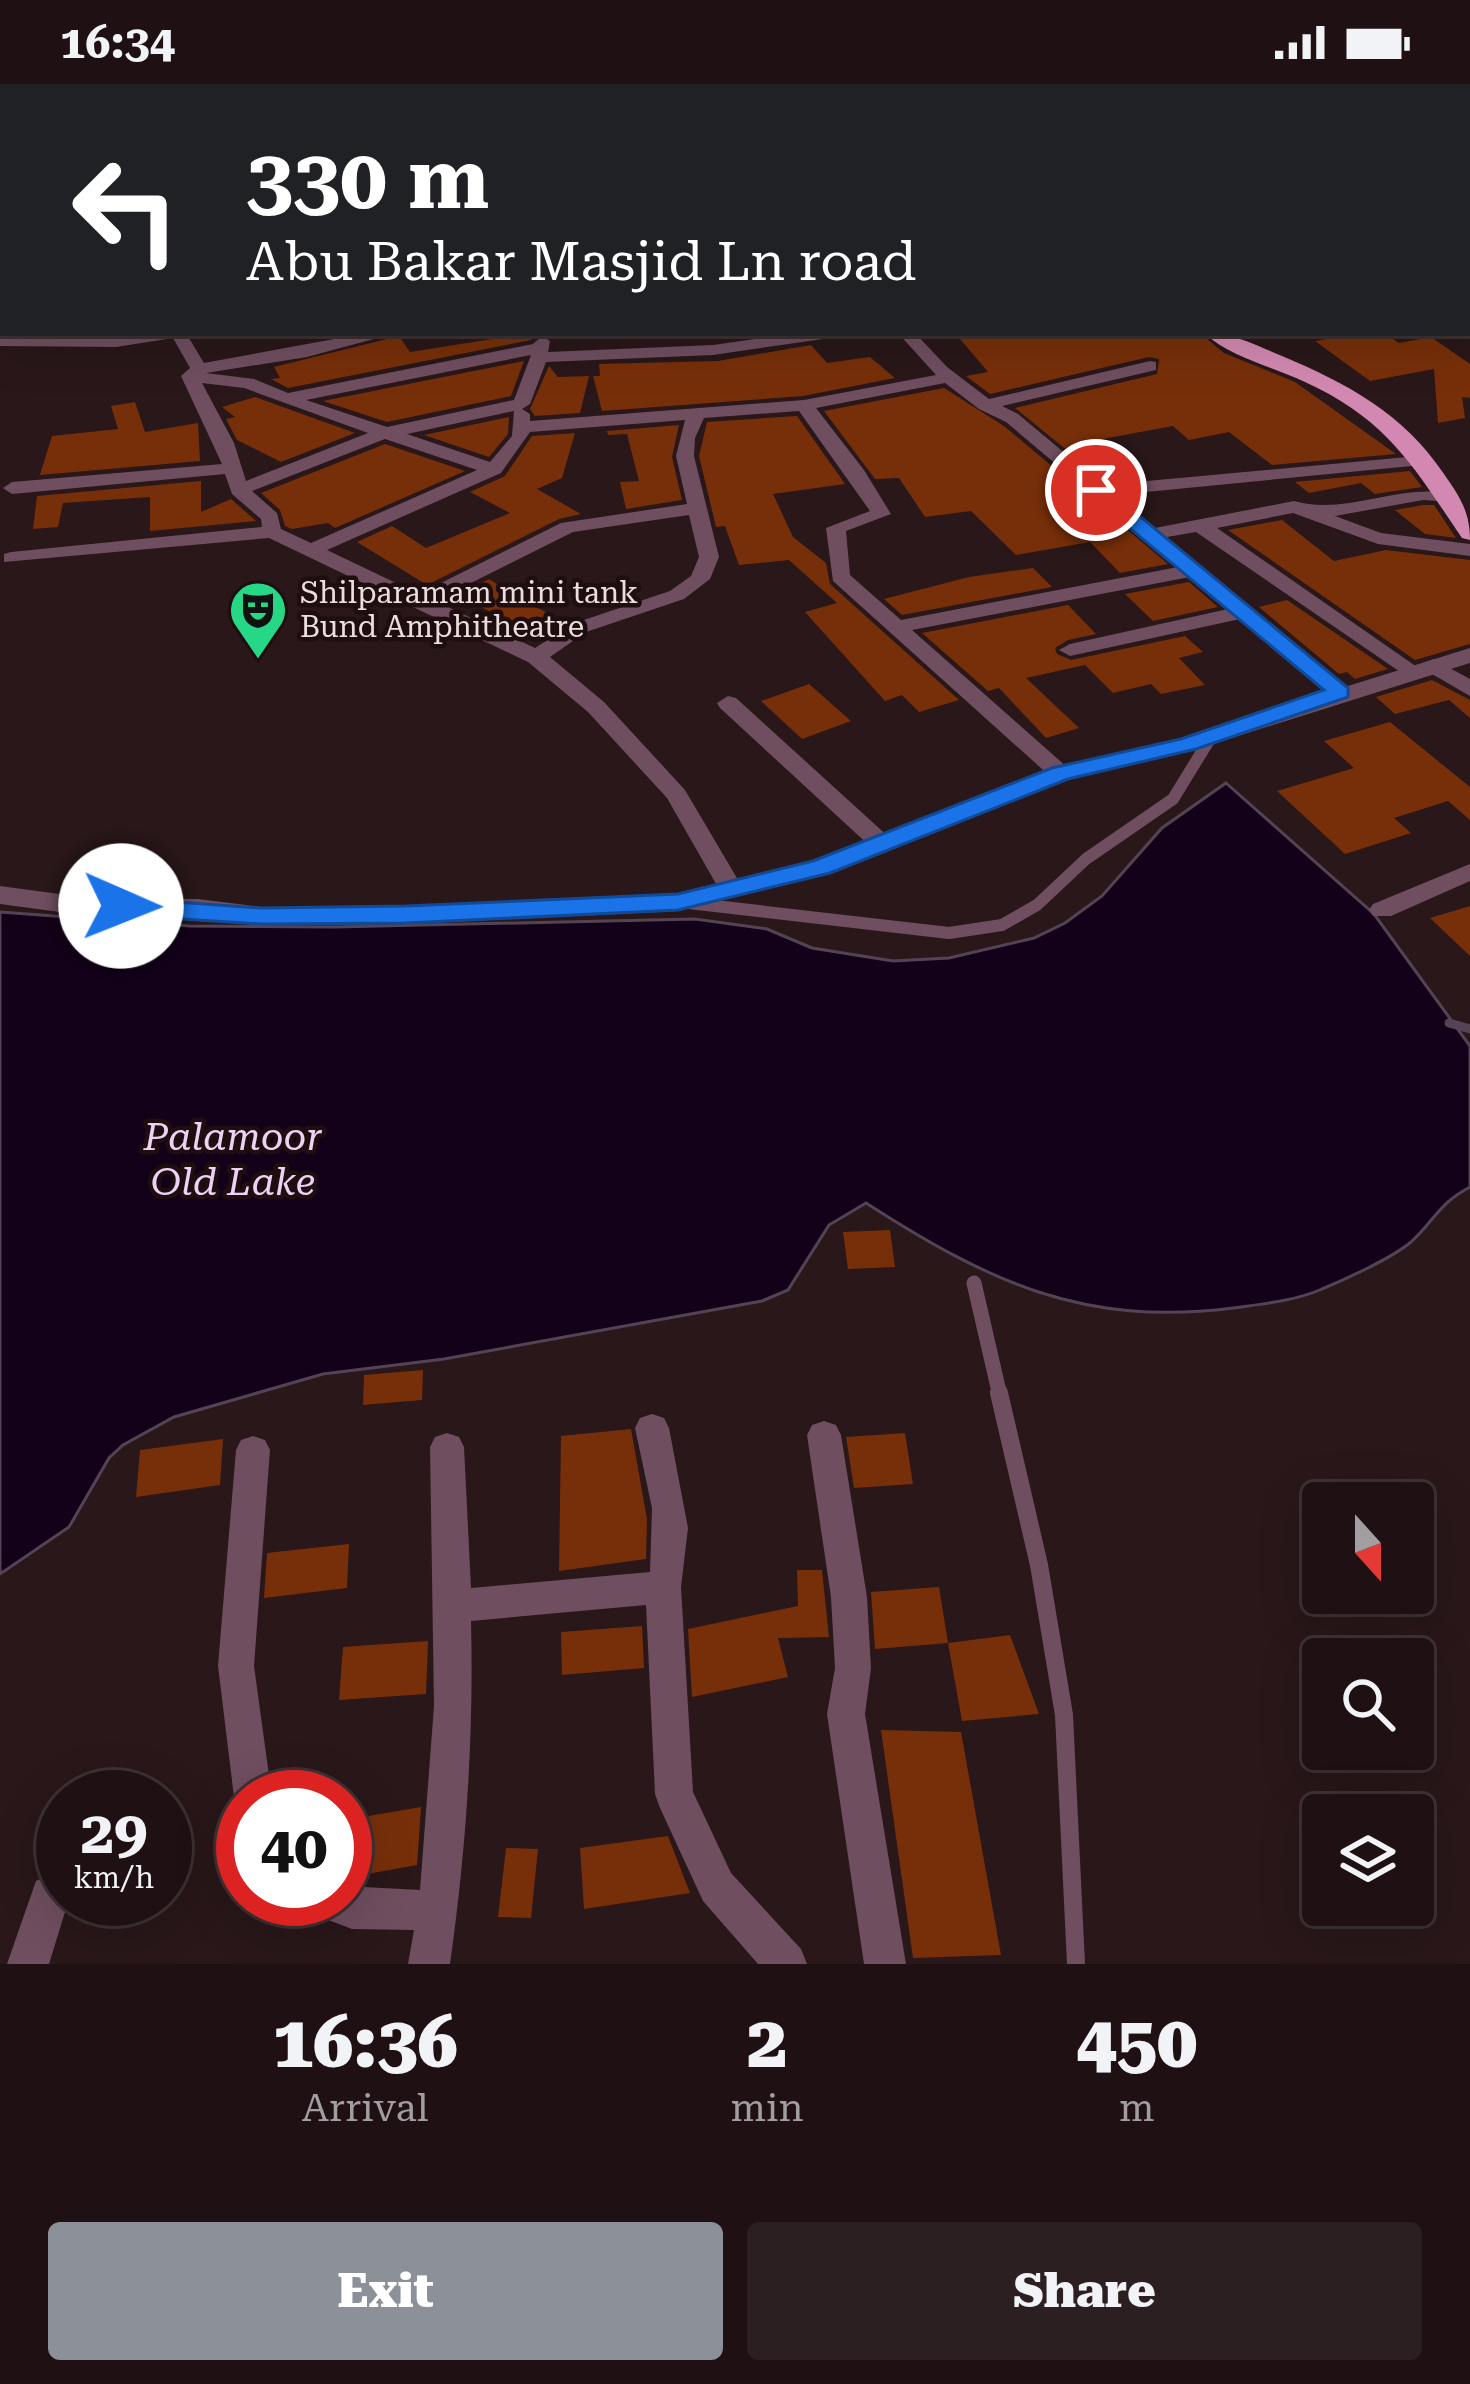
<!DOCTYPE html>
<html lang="en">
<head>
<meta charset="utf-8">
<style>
	body { margin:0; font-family:"Roboto Serif",serif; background:#2c1f21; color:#f1f3f6; height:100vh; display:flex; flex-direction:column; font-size:45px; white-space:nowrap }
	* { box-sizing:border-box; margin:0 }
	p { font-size:39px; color:#a19da0 }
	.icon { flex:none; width:66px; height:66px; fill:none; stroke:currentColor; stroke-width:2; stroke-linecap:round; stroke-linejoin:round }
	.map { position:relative; height:1880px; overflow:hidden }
	.drawer { display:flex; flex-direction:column; background:#1f1113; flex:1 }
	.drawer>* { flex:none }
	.hud { position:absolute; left:0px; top:0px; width:1470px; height:252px; box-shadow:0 12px 48px #0002,0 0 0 3px #3c3133; background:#202124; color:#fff; overflow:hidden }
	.needle { width:78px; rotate:159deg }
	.fabs { position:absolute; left:1302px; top:1398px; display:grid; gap:24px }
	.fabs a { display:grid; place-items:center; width:132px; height:132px; border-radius:12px; background:#1f1113; box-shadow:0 12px 48px #0002,0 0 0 3px #3c3133; font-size:60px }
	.speed { position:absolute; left:36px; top:1686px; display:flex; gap:24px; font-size:60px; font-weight:700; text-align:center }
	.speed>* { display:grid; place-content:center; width:156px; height:156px; border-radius:50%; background:#1f1113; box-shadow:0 12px 48px #0002,0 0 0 3px #3c3133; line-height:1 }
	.speed small { font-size:30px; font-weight:400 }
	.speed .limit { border:18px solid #d22; background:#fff; color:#111 }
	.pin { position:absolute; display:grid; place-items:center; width:102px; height:102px; color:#fff; margin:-51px; border:6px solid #fff; border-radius:50%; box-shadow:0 3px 12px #0007 }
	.me { position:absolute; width:132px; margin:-66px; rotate:91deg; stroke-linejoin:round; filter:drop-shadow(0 0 9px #0008) }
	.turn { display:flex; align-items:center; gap:42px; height:252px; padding:0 48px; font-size:54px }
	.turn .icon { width:156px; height:156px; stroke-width:2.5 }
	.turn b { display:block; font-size:84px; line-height:102px }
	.eta { display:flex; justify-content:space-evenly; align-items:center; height:204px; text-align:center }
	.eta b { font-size:72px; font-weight:800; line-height:84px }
	.button { display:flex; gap:24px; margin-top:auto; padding:24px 48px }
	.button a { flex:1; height:138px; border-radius:12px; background:#8c9099; color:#fff; font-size:48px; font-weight:800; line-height:138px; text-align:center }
	.button a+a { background:#2c1f21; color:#f1f3f6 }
	.status { display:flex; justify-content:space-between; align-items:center; height:84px; padding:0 60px; background:#1f1113; direction:ltr }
	.status svg { height:33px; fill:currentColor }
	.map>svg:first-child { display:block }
	.water { fill:#130019; stroke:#544354; stroke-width:3 }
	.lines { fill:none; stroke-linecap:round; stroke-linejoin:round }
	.stream { stroke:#544354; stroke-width:9 }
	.building { fill:#772f09 }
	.service-far2 { stroke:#6f4e5f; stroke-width:12 }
	.service-far1 { stroke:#6f4e5f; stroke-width:15 }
	.service { stroke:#6f4e5f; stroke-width:18 }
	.minor { fill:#6f4e5f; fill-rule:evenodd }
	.tertiary { fill:#6f4e5f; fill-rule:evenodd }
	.primary { fill:#c17fa3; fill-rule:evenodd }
	.trunk { fill:#d288b0; fill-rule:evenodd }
	.route { fill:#1a73e8; stroke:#114b97; stroke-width:3 }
	.labels { text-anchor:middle; stroke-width:9; stroke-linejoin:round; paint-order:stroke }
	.far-poi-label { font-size:30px; fill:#ebdedf; stroke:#1f0e10; text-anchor:start }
	.water-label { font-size:39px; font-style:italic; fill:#edd2f6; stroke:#1f0e10 }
</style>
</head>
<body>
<div class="status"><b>16:34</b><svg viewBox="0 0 49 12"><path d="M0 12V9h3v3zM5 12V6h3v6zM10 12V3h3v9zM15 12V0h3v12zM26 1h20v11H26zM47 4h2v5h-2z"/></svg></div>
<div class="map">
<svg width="1470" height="1880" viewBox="0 0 1470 1880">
	<rect width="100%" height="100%" fill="#291719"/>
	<path class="water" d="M1226,699L1374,830L1470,962V1103C1439,1119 1434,1137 1411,1158C1392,1174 1346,1195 1322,1205C1295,1217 1262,1220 1233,1224C1083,1243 989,1198 866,1119L829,1141L788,1206L762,1217L444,1275L323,1290L174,1333L123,1361L109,1374L69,1443L0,1490V828L189,842L335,843L695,835L767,845L812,864L893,877L949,874L1034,854L1065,839L1102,812L1162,744Z"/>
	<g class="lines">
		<polyline class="stream" points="1449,939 1470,945"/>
	</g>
	<g class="building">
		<polygon points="531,249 531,256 288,304 271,295 280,294 274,283 399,252 410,268"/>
		<polygon points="955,249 1200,249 1224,269 1295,298 1396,370 1272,381 1229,348 1189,356 1173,342 1086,358 1124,387 1100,393 1015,324 1157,290 1159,275 1149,273 990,310 966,292 988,288"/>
		<polygon points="1362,249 1384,249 1399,259 1431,253 1470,280 1470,314 1462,313 1465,334 1438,339 1434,285 1370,297 1315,257"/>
		<polygon points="811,261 827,279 870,273 895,294 803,312 602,327 593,292 600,292 599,280 718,277"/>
		<polygon points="524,277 511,312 387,338 323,317"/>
		<polygon points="549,282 558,293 589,292 580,329 535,332 530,325"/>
		<polygon points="944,304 1004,342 1168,480 1120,489 1090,458 1016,471 971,427 925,433 899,394 875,395 824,327"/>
		<polygon points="255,313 355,349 281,378 237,356 226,335 235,333 222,323"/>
		<polygon points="135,318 145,348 198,339 200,377 40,391 52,352 118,345 111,322"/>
		<polygon points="797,332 845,400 773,410 793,453 826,479 830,500 959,616 919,628 902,611 885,617 805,528 837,519 789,476 739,481 725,442 716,443 699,372 707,338"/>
		<polygon points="509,333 508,350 489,373 424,351"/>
		<polygon points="679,341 672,373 682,416 626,425 620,398 639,397 627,350 608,351 607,347"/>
		<polygon points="575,349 562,394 537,405 581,430 559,435 427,501 357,458 392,442 426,464 510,429 470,408 505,392 532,352"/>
		<polygon points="385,360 465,387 335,444 328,439 292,445 285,442 280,426 261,409"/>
		<polygon points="1410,387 1422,403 1375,410 1361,399 1309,409 1295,398"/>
		<polygon points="201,397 201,428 231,415 256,437 150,447 150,413 63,419 58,443 33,445 37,412"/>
		<polygon points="1423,421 1434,421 1456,454 1425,450 1395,426"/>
		<polygon points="1282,436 1334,477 1386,466 1470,476 1470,560 1415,576 1228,446"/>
		<polygon points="1033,484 1052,503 902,531 884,515 969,493"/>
		<polygon points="489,495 529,520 567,538 543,554 457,511"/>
		<polygon points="1189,498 1218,523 1153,537 1125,510"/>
		<polygon points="1287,516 1388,585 1355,595 1347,588 1339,590 1259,523"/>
		<polygon points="1068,521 1096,550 1068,556 1055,564 1057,570 1071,576 1185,552 1203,568 1179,574 1205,601 1161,610 1151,600 1113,609 1085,581 1026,594 1079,644 1046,654 999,604 988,607 922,549"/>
		<polygon points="1432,596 1470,616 1470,634 1449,616 1395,630 1376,613"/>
		<polygon points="809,600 825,614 851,637 802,655 761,617"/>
		<polygon points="1390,638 1470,703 1470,736 1448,717 1394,734 1411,749 1345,770 1277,707 1354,684 1324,657"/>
		<polygon points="1470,822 1470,872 1430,834"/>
		<polygon points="890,1146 895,1183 848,1185 843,1148"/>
		<polygon points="423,1286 422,1316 363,1321 364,1291"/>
		<polygon points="631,1345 647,1435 646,1475 559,1487 561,1352"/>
		<polygon points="905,1349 913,1400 854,1404 846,1353"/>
		<polygon points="223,1355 220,1401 136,1413 140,1366"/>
		<polygon points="349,1460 347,1504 264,1514 267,1469"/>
		<polygon points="797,1486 822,1486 829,1553 778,1554 788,1593 692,1613 688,1545 798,1522"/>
		<polygon points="939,1503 948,1559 875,1565 871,1508"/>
		<polygon points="642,1542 644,1584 562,1591 561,1548"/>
		<polygon points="1010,1551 1039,1630 962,1637 948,1559"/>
		<polygon points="428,1557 426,1610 339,1616 343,1563"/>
		<polygon points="881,1646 961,1648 1001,1871 913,1874"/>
		<polygon points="421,1723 417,1781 345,1794 345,1736"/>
		<polygon points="668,1752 690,1809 584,1825 580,1764"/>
		<polygon points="506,1764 538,1765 531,1834 498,1833"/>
	</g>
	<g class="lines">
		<polyline class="service-far2" points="689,819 949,849 1002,841 1037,821 1086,775 1173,715 1211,653"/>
		<polyline class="service-far1" points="974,1199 1000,1312"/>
		<polyline class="service" points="999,1309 1039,1481 1064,1631 1076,1880"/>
		<g class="minor">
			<polygon points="83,0 95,0 95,2 83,3"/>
			<polygon points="351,0 368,0 370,3 353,3"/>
			<polygon points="461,0 480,0 482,3 463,3"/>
			<rect x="1382" y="0" width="12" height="3"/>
			<polygon points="3,35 3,47 0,48 0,36"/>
			<polygon points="1467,53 1470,54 1470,62 1467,61"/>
			<polygon points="1467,83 1470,84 1470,92 1467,91"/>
			<rect x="0" y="129" width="3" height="8"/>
			<rect x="0" y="168" width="3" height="10"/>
			<path d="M141,249H186L204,279L367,249H396L307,273L206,289L254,295L288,309L533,260L542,252L550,257L548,268L713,261L796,249L831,250L823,255L713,271L546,278L530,320L522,325L530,330V337L804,316L936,291L898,249H915L947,283L989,315L1150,277L1156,278V286L1002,322L1018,330L1103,401L1429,371V379L1422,381L1115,411L1155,444L1294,417C1346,432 1400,398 1454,410V418L1423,416L1335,432L1381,449L1470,460V472L1378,460L1293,429L1217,444L1417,583L1420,588L1409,594L1196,448L1167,453L1348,603L1351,608L1340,615L1240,535L1070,572L1059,566L1070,560L1228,525L1190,493L912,546L1068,684L1072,689L1068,694H1052L833,497L826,444L870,427L799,327L704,334L695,354L694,372L719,473L710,495L684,515L586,548L550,573L604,618L685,706L744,806L732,814L723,812L667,714L588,628L528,578L269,454L4,478V470L11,468L262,443L261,435L232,410L225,390L12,410L3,404L12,398L222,380L181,292L190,284L173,254L116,263L0,262V252L116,253ZM531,271L514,316L387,343L306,316ZM202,299L244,304L368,349L246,397L234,359ZM945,299L979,325L1006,338L1178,483L901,536L850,491L846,447L891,430L864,386L816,324ZM514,327L512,352L490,378L407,350ZM685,336L676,372L687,420L561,439L419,510L327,466L501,389L530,348ZM385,355L477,386L311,459L281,445L277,429L252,407ZM689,431L699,473L691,492L670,507L572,540L535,564L435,517L573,448Z"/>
			<polygon points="1433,575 1470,595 1470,612 1425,586 1422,581"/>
			<polygon points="728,612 736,614 891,755 894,760 891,765 873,765 720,624 717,619"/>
			<polygon points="1470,780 1470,797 1391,832 1373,832 1369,826 1373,820"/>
			<path d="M652,1330L664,1334L669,1344L688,1444L681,1503L693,1708L731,1789L801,1865L807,1880H758L703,1817L660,1724L655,1710L646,1521L471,1537C474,1652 466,1767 450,1880H408L414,1846L352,1845L310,1829L304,1815H345V1802L420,1806L434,1622L430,1363L435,1353L447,1349L459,1353L464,1363L471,1504L650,1488L652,1424L635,1344L640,1334Z"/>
			<polygon points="824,1337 836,1341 841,1351 867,1513 871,1584 865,1630 906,1880 864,1880 827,1630 835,1584 831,1513 807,1351 812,1341"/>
			<polygon points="253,1352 265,1356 270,1366 254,1582 272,1713 243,1713 243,1728 234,1713 218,1582 236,1366 241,1356"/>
			<polygon points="50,1791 63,1796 63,1815 69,1815 49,1880 7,1880 36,1797"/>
		</g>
		<g class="tertiary">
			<rect x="1467" y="163" width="3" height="10"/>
			<polygon points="1470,564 1470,579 1197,665 1068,695 831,789 678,827 406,840 261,841 198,833 82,831 0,820 0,802 82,813 198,815 261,823 406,822 678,809 813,776 1051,684 1181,654"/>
		</g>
		<polygon class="primary" points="589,0 611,0 613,3 591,3"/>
		<g class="trunk">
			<polygon points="1143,0 1159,0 1142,3"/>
			<path d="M1204,249C1234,249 1255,261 1282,272C1348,300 1403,329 1444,390C1460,413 1470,428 1470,456L1462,454C1413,382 1388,336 1305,298C1273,283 1230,273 1204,249Z"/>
		</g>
	</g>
	<polygon class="route" points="1090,402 1103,402 1348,604 1348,613 1196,665 1068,695 830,789 678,826 406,839 261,840 121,831 108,822 121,814 261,824 406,822 678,810 813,777 1052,684 1181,655 1324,606 1090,411"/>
	<defs>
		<g id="theatre-pin" transform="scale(3)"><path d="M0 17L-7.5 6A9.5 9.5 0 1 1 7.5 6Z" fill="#26d886" stroke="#1f0e10"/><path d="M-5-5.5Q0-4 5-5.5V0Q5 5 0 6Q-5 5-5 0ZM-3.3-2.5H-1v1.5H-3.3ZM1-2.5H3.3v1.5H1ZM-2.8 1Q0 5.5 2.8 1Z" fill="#111"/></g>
	</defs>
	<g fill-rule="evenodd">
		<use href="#theatre-pin" x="258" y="526"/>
	</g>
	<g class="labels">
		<g class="far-poi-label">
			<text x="300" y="519">Shilparamam mini tank<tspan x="300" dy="34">Bund Amphitheatre</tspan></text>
		</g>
		<g class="water-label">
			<text x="233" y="1066">Palamoor<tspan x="233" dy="45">Old Lake</tspan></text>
		</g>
	</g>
</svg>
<div class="fabs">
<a><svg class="needle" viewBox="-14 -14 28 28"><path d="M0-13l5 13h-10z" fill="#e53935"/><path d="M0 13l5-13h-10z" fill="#a19da0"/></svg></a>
<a><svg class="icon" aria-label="search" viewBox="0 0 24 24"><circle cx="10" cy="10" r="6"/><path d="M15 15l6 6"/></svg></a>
<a><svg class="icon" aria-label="layers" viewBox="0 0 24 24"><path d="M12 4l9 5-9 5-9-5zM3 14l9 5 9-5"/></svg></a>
</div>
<div class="speed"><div>29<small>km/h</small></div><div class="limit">40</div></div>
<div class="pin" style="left:1096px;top:406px;background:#d93025"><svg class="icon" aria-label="arrive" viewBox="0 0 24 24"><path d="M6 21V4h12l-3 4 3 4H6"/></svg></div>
<svg class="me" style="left:121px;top:822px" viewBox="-20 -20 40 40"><circle r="19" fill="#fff"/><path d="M0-13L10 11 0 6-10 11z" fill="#1a73e8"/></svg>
<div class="hud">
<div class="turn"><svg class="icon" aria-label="left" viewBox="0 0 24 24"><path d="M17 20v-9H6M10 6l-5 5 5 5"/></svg><div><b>330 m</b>Abu Bakar Masjid Ln road</div></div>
</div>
</div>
<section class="drawer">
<div class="eta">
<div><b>16:36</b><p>Arrival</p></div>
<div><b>2</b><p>min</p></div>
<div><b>450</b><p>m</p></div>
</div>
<div class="button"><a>Exit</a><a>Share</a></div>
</section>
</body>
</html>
